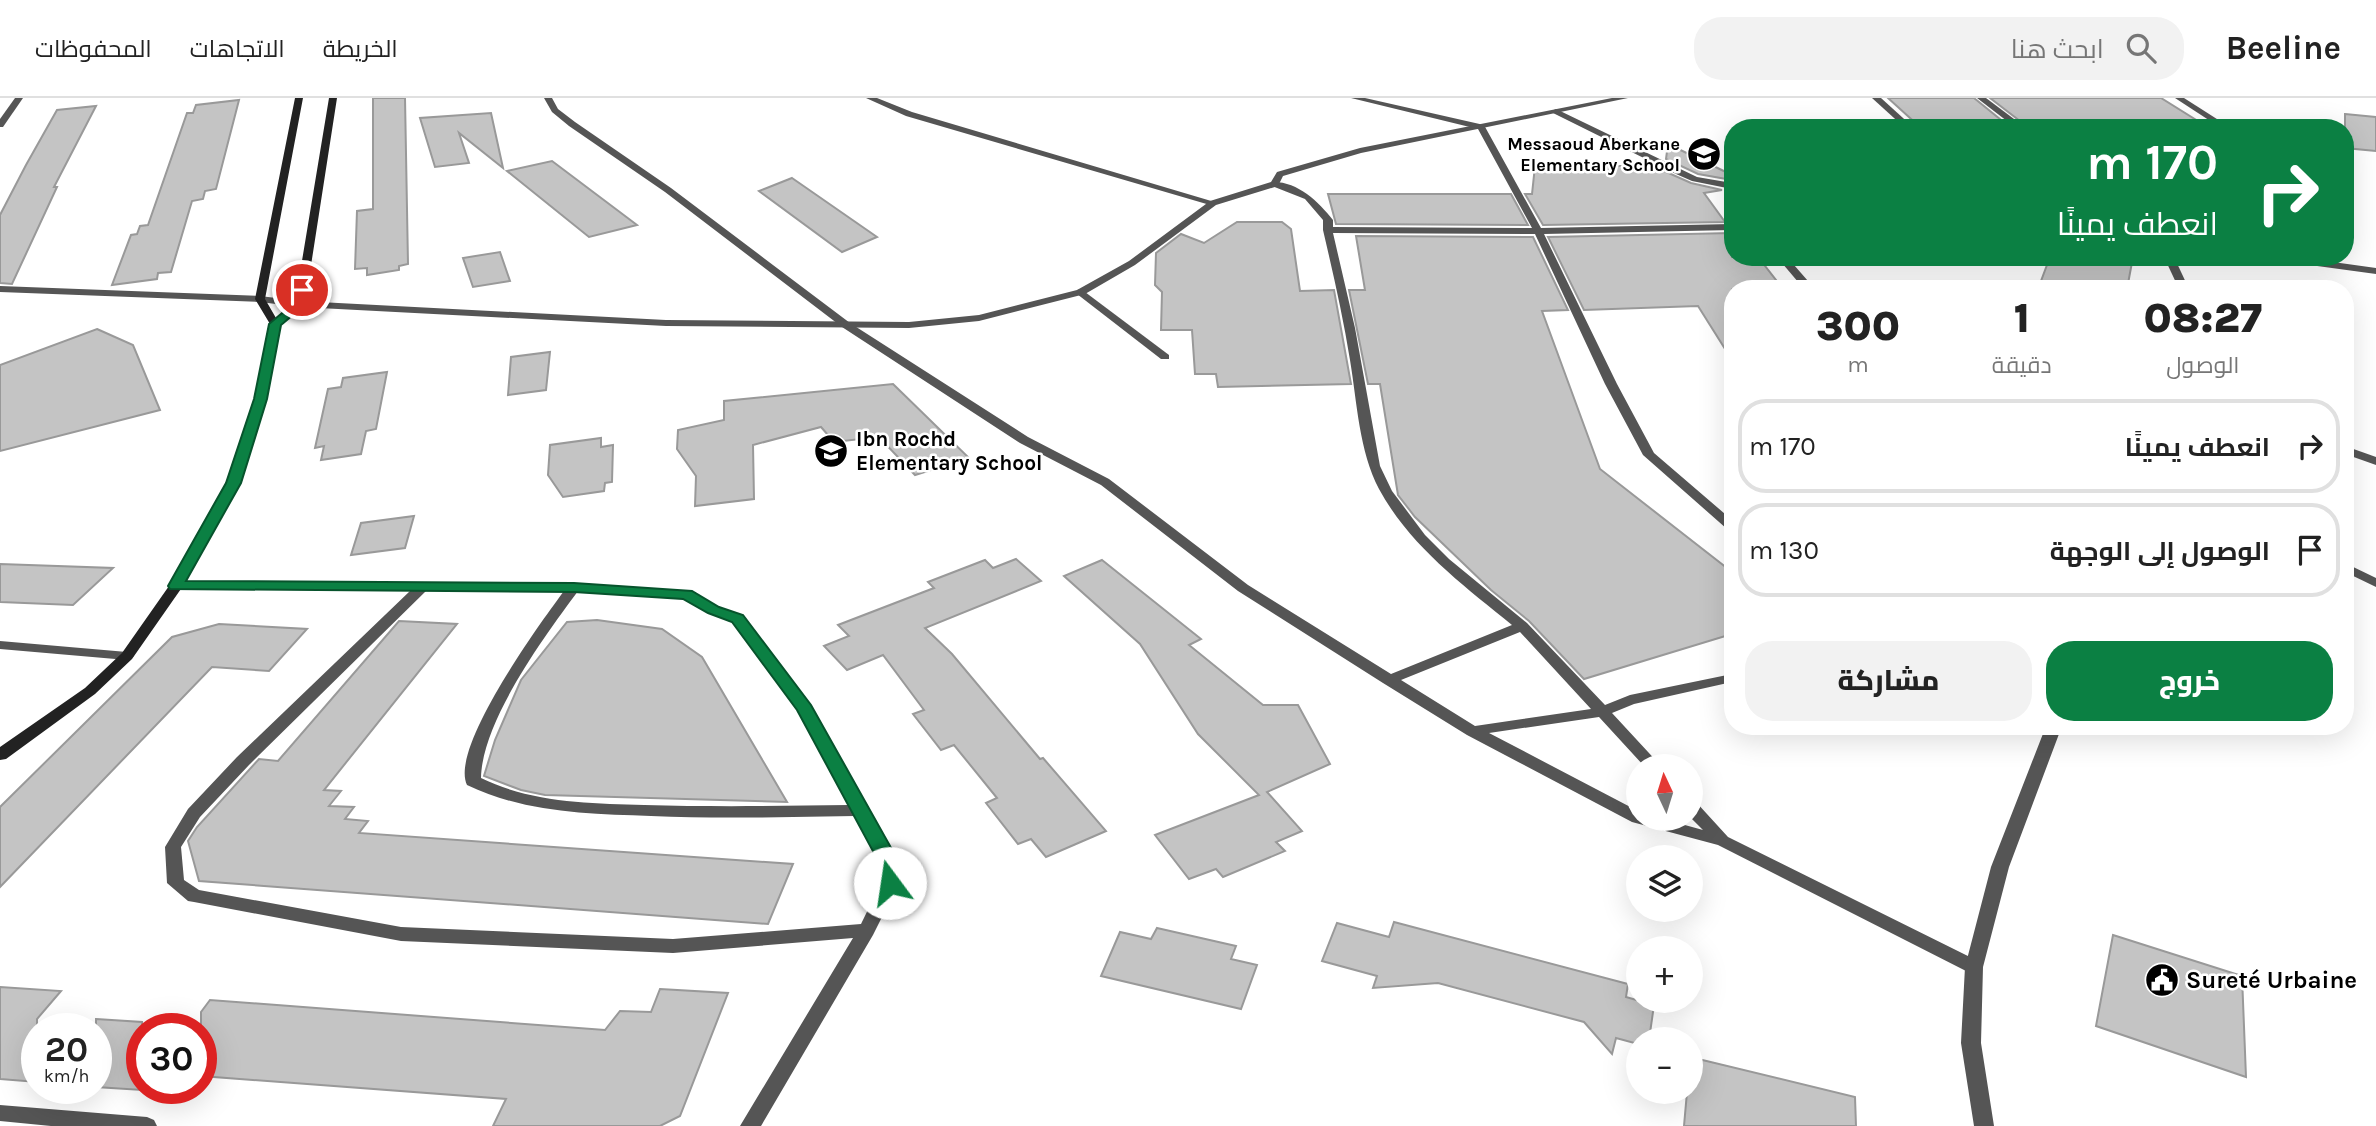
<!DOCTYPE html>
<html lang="ar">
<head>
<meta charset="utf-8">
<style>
	body { margin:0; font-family:Karla,Cairo,sans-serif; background:#f2f2f2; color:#222; direction:rtl; height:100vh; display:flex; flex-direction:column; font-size:26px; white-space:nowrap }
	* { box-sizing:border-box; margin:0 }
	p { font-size:23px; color:#767676 }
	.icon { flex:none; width:38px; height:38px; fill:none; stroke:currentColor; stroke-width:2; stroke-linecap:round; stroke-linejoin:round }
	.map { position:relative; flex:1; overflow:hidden; direction:ltr }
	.side { position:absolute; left:1724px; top:182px; width:630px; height:455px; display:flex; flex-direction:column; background:#fff; border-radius:28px; box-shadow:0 7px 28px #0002; direction:rtl }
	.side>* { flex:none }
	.banner { position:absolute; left:1724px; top:21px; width:630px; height:147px; border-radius:28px; box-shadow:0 7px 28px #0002; direction:rtl; background:#0b8043; color:#fff; overflow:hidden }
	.needle { width:46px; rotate:356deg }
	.tools { position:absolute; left:1626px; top:656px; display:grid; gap:14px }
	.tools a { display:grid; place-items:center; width:77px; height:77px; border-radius:50%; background:#fff; box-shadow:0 7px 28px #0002; font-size:35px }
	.speed { position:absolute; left:21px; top:915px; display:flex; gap:14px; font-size:35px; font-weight:700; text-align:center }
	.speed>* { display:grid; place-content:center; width:91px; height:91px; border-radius:50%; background:#fff; box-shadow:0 7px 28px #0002; line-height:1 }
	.speed small { font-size:18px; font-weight:400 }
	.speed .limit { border:10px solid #d22; background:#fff; color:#111 }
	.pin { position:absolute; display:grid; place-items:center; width:60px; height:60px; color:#fff; margin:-30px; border:4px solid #fff; border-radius:50%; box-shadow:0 2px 7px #0007 }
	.me { position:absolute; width:77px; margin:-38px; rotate:346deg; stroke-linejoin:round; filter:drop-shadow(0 0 5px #0008) }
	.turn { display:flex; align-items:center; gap:24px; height:147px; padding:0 21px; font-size:32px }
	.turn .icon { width:91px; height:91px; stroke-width:2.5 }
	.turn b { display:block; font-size:49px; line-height:60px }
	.eta { display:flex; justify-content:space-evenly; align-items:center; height:119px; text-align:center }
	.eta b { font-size:42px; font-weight:800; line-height:49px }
	.action { display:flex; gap:14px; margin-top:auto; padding:14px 21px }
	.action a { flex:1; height:80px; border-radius:28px; background:#0b8043; color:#fff; font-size:28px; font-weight:800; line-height:80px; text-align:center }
	.action a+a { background:#f2f2f2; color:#222 }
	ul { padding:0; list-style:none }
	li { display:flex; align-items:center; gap:21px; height:94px; margin:0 14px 10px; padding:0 7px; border:4px solid #e0e0e0; border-radius:28px }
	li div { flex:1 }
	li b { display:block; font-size:26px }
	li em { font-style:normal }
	header { display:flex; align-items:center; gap:42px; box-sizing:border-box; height:98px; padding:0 35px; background:#fff; border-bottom:2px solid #e0e0e0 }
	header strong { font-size:33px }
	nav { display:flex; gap:38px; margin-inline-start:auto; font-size:24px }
	.search { width:490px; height:63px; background:#f2f2f2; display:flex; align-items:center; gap:18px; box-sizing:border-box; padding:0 24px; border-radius:28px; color:#767676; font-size:26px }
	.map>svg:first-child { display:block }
	.building { fill:#c4c4c4; stroke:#999; stroke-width:2 }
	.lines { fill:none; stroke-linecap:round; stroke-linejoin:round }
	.minor { fill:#555; fill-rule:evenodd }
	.tertiary { fill:#555; fill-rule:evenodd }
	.secondary { fill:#222; fill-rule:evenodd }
	.route { fill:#0b8043; stroke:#07532c; stroke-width:2 }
	.labels { text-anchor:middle; stroke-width:5; stroke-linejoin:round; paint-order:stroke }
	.far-poi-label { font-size:18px; font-weight:bold; fill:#000; stroke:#fff; text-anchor:end }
	.poi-label { font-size:21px; font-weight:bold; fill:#000; stroke:#fff; text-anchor:start }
	.near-poi-label { font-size:24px; font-weight:bold; fill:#000; stroke:#fff; text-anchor:start }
</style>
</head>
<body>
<header>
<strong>Beeline</strong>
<div class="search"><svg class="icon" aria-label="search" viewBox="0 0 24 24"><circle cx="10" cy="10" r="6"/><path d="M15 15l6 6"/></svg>ابحث هنا</div>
<nav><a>الخريطة</a><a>الاتجاهات</a><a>المحفوظات</a></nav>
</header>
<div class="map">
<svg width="2376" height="1028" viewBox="0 0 2376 1028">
	<rect width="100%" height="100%" fill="#fff"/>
	<g class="building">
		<polygon points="373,0 405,0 408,166 399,168 399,172 367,177 367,170 355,171 357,113 373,111"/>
		<polygon points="1888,0 1974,0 2011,30 1921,30"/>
		<polygon points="1990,0 2161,0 2209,30 2029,30"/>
		<polygon points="239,2 216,91 205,93 203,101 192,103 171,174 158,175 157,181 112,187 131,137 137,136 140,128 148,127 187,15 193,15 196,7"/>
		<polygon points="96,8 54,89 57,89 12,186 0,185 0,117 26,67 57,12"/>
		<polygon points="491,15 503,70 459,35 469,65 435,69 420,20"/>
		<polygon points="2345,16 2376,19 2376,53 2345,50"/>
		<polygon points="1668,46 1732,77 1732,82 1698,76 1666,61"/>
		<polygon points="552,63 637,127 589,139 507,73"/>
		<polygon points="1535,68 1653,68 1691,85 1722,92 1704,95 1725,124 1543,127 1525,96 1532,96"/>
		<polygon points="792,80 877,139 842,154 759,93"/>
		<polygon points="1328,96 1511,96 1528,127 1336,126"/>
		<polygon points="1237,124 1282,124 1291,131 1300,193 1334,192 1351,286 1218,289 1216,276 1195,276 1192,232 1161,232 1162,194 1155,187 1156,155 1181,136 1204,145"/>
		<polygon points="1732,135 1732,159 1758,159 1783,191 1732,191 1732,262 1698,208 1584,212 1548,139"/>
		<polygon points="1356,138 1533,139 1568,212 1542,213 1600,371 1732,474 1732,536 1584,581 1529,523 1491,492 1415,419 1398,397 1380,286 1368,286 1349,192 1365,192"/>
		<polygon points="500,154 510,183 473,189 463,160"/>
		<polygon points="2050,159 2133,159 2127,191 2038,191"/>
		<polygon points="97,231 133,247 160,312 0,353 0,267"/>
		<polygon points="550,254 546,292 508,297 511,259"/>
		<polygon points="387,274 376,331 366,333 361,356 321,362 324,348 315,350 328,291 341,289 343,280"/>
		<polygon points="893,286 969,360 915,377 879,339 834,344 821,329 753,347 754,401 695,408 696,378 677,351 678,332 724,322 724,303"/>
		<polygon points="601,340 601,349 613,347 612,384 605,385 604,393 563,399 548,377 550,347"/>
		<polygon points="414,418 405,450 351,457 361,425"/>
		<polygon points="1016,461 1041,483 925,530 952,556 1040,661 1043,660 1106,733 1046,759 1031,741 1018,746 986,705 997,700 954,647 941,652 913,616 924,612 883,557 847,572 824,548 849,538 838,527 934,490 928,484 985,462 993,470"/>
		<polygon points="1102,462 1201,541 1189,547 1263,607 1298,607 1330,666 1267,694 1302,733 1276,744 1285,753 1223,779 1216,771 1189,781 1155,737 1259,697 1198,636 1140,546 1064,478"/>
		<polygon points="0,466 113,470 73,507 0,504"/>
		<polygon points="597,522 662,531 702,559 787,704 545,697 521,692 484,678 495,642 521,582 567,524"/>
		<polygon points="399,523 457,526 324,692 341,693 329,708 354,709 345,721 368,723 359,735 793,766 768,826 199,783 188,743 197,729 259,661 278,663"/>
		<polygon points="219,526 307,531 269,573 212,569 0,789 0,709 172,539"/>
		<polygon points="1394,824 1628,886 1626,899 1654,907 1649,942 1638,942 1638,946 1616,940 1612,956 1584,924 1438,885 1373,890 1377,878 1322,863 1337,825 1389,839"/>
		<polygon points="1157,830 1236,848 1231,861 1257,867 1241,911 1101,878 1120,834 1151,841"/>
		<polygon points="2113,837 2242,878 2246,979 2096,928"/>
		<polygon points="0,889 61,893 37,921 37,984 0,981"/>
		<polygon points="660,891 728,895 680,1018 660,1028 493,1028 506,1001 201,978 201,914 210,902 605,932 620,913 651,914"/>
		<polygon points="96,921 142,924 142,992 96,989"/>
		<polygon points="1690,959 1855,999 1856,1028 1684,1028 1687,994 1690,994"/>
	</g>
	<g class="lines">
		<g class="minor">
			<polygon points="15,0 23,0 3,29 0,29 0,21"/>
			<path d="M544,0H552L558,11L575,24L671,90L850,225L1028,339L1109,381L1248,487L1391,576L1512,527C1463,487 1410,448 1379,391C1359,353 1357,304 1350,262C1343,218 1333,175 1323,132V122L1305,101L1272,88V84C1297,83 1318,103 1333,122V129L1532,130L1478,31L1351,0H1365L1484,27L1541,130L1732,126V132L1544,136L1617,286L1654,355L1732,422V432L1727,431L1643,357L1605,286L1535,136L1333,135L1355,230L1380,368L1392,393L1425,437L1449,461L1527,525L1605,607L1630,597L1732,576V584L1634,606L1612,615L1661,668H1644L1599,619L1489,635L1638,713V721H1663L1703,732L1690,719V703L1696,704L1728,739L1980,864L1983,869L1980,874L1974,876L1968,874L1718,747L1632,724L1467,637L1383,585L1238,493L1101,387L1020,345L842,229L665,94L569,28L552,14ZM1520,534L1591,611L1475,628L1401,582Z"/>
			<polygon points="866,0 877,0 912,14 1218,105 1210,107 906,18"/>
			<polygon points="1872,0 1881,0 1914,30 1905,30"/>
			<polygon points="2175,0 2184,0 2231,30 2221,30"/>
			<polygon points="1556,11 1697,79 1732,85 1732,91 1692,83 1676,76 1553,15 1552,13"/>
			<polygon points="1777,159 1787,159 1815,191 1804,191"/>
			<polygon points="2269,159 2297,159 2376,170 2376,176 2274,162"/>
			<polygon points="0,188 260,198 265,201 260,204 0,194"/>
			<polygon points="1081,191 1169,257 1169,261 1161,261 1077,196 1077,192"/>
			<polygon points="2345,348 2376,359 2376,367 2345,356"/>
			<polygon points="2345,465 2376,480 2376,489 2345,474"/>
			<path d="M176,484L574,485L686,493L718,509L742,517L813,611L892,755L899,785L873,837L761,1028H740L853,840L673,855L401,843L194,804L188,803L167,785L165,749L188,711L237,659L410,493L171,491L169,488ZM426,493H564C541,524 449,650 467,687C526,715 588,716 651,718C719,721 787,719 855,718L876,755L881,785L861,826L673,841L401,829L199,792L184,782L181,749L200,719L249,667ZM578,493L683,501L708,515L732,523L798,613L849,707C781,708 713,709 644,707C589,705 532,705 481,680C482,623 544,539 578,493Z"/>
			<polygon points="0,543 127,554 134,558 127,562 0,551"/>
			<polygon points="0,1007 147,1019 154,1022 157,1028 51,1028 0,1023"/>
		</g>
		<g class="tertiary">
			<polygon points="1612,0 1628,0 1361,55 1283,78 1278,88 1216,107 1135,167 1085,196 979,223 909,230 666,228 300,209 260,204 255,201 260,198 300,203 666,222 909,224 979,217 1077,192 1129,163 1210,103 1271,84 1277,74 1360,50"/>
			<polygon points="1977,0 1986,0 2026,30 2016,30"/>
			<polygon points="2164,159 2174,159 2189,191 2179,191"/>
			<polygon points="2046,628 2062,628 2009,769 1983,869 1981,945 1994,1028 1974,1028 1961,945 1965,869 1991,769"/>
		</g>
		<polygon class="secondary" points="295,0 303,0 265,201 276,220 295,205 329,0 337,0 305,206 280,227 267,301 239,385 183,488 132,561 95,596 6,661 0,662 0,649 85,590 122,555 169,488 227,385 255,301 270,226 255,201"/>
	</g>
	<polygon class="route" points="298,190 308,192 306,206 281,227 267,301 241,385 186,483 574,485 692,493 719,509 743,517 811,607 894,755 900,785 897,790 883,790 874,755 797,612 732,524 708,515 683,501 574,494 170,491 168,488 226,385 254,301 269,226 294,205"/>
	<defs>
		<g id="school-disc" transform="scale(1.75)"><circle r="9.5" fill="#000" stroke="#fff"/><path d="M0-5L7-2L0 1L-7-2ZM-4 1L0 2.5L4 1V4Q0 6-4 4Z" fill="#fff"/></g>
		<g id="civic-disc" transform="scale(1.75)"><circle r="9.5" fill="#000" stroke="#fff"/><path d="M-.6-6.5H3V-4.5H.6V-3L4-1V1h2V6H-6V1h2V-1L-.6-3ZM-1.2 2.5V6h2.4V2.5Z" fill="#fff"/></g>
	</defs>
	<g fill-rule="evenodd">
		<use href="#school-disc" x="1704" y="56"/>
		<use href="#school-disc" x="831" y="353"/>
		<use href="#civic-disc" x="2162" y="882"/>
	</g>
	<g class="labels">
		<g class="far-poi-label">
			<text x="1680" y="52">Messaoud Aberkane<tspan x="1680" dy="21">Elementary School</tspan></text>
		</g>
		<g class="poi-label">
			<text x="856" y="348">Ibn Rochd<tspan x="856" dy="24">Elementary School</tspan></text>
		</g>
		<g class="near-poi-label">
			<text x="2186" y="890">Sureté Urbaine</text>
		</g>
	</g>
</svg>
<div class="tools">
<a><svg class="needle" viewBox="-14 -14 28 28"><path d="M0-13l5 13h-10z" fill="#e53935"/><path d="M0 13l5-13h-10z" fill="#767676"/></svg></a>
<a><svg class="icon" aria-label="layers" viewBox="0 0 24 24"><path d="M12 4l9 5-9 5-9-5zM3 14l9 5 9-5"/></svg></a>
<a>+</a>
<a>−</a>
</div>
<div class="speed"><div>20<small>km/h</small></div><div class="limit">30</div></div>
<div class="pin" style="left:302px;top:192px;background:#d93025"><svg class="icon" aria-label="arrive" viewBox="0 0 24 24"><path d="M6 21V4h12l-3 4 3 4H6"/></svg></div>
<svg class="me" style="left:890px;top:785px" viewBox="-20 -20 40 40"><circle r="19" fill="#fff"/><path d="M0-13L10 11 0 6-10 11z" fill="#0b8043"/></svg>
<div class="banner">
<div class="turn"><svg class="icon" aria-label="right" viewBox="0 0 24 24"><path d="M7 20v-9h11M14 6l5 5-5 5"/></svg><div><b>170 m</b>انعطف يمينًا</div></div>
</div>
<section class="side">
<div class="eta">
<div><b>08:27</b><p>الوصول</p></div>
<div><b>1</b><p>دقيقة</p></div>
<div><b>300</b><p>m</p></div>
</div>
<ul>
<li><svg class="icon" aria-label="right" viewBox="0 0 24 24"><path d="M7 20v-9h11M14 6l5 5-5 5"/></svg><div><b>انعطف يمينًا</b></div><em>170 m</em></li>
<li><svg class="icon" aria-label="arrive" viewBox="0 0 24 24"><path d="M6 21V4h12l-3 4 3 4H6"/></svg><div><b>الوصول إلى الوجهة</b></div><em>130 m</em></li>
</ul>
<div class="action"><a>خروج</a><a>مشاركة</a></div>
</section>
</div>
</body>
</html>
